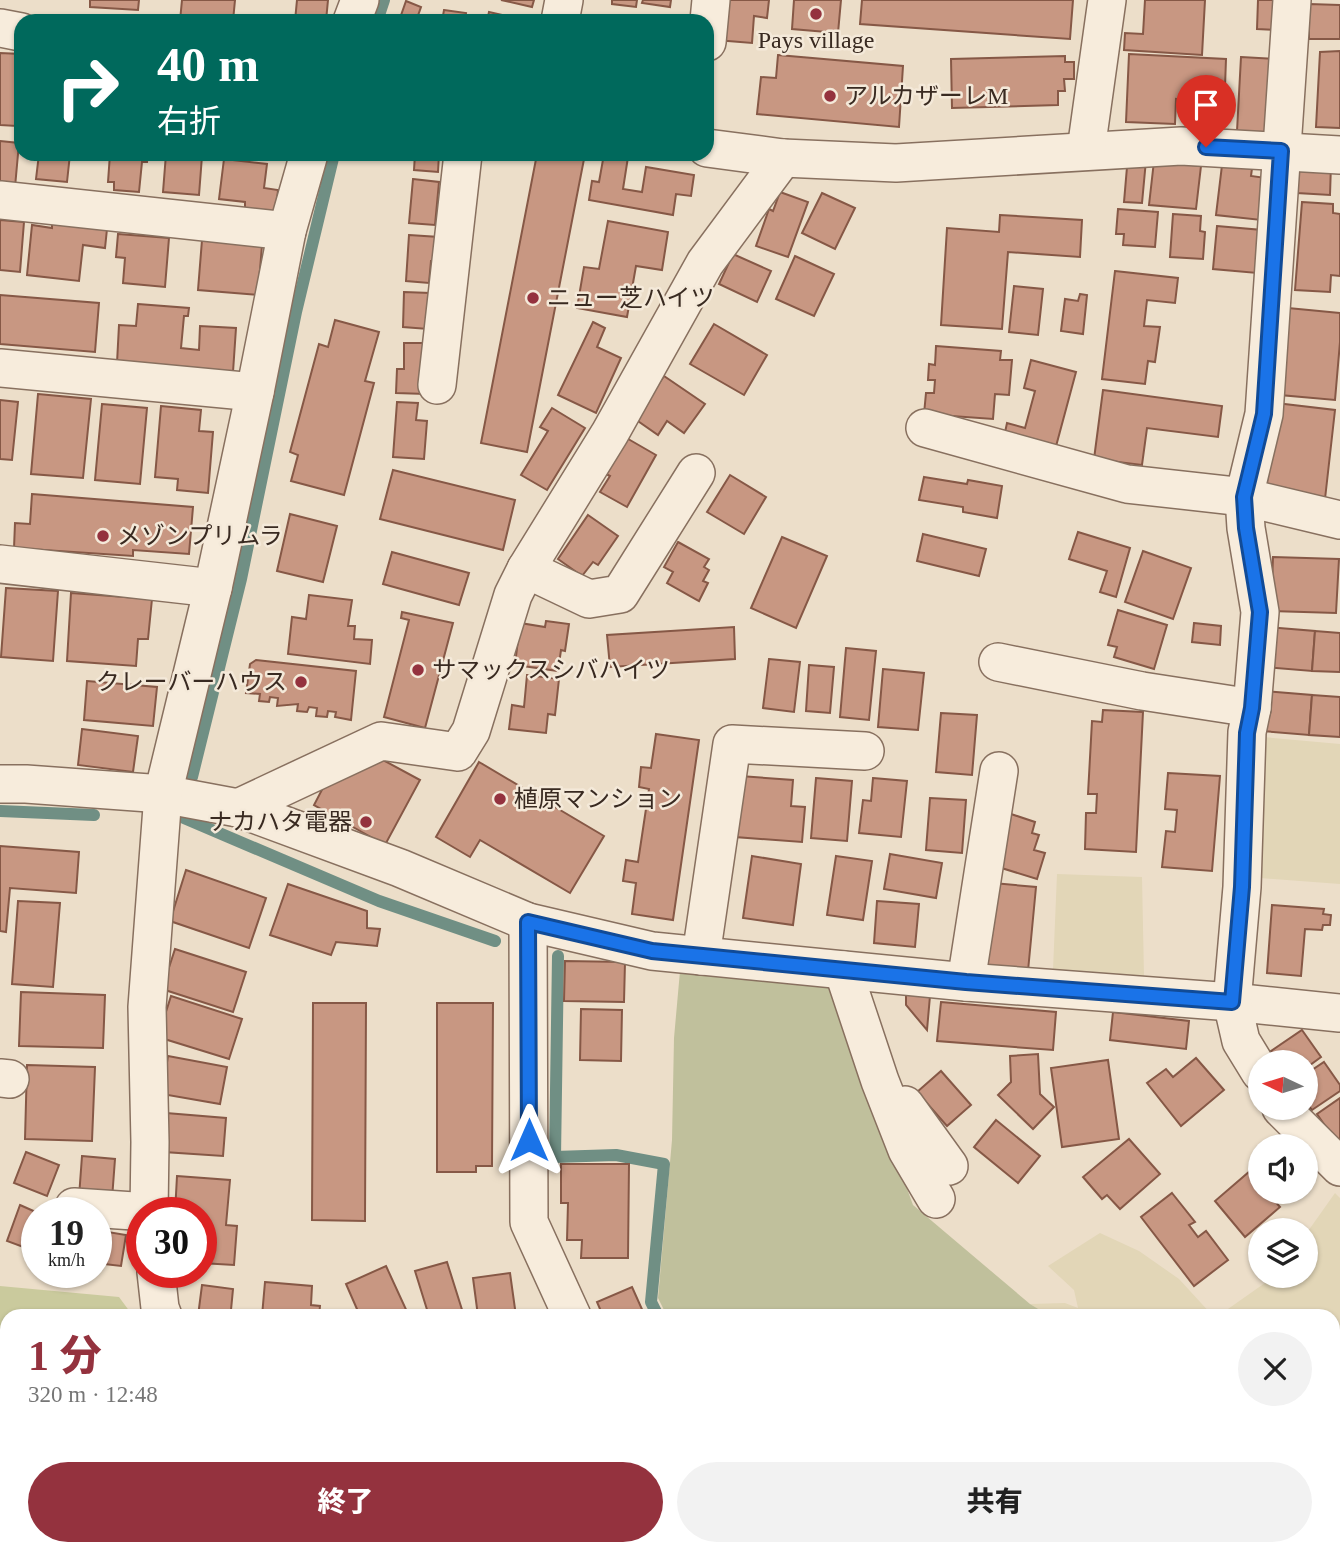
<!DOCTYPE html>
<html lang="ja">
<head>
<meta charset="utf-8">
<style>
	body { margin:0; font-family:"Times New Roman","Noto Sans JP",serif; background:#f2f2f2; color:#222; height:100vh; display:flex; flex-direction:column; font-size:26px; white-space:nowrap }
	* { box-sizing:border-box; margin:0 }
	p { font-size:23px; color:#767676 }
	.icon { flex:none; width:38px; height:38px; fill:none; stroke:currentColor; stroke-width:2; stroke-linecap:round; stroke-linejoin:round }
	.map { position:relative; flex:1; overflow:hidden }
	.drawer { position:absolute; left:0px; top:1309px; width:1340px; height:247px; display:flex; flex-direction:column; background:#fff; border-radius:21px 21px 0 0; box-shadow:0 2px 5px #0004 }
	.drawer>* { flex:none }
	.hud { position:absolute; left:14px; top:14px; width:700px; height:147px; border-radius:21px; box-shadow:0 2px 5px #0004; background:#00695c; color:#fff; overflow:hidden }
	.needle { width:46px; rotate:274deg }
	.tools { position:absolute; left:1248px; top:1050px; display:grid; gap:14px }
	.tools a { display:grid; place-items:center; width:70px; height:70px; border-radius:50%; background:#fff; box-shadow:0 2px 5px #0004; font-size:35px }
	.speed { position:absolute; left:21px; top:1197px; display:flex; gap:14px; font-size:35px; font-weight:700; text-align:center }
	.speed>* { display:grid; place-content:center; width:91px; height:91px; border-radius:50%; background:#fff; box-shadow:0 2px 5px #0004; line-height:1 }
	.speed small { font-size:18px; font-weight:400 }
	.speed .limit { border:10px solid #d22; background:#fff; color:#111 }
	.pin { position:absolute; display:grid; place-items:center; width:60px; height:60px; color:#fff; margin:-72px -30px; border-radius:50% 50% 50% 0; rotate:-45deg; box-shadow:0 0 7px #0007 }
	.pin .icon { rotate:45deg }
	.me { position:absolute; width:77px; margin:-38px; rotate:0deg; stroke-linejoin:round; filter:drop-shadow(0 0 5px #0008) }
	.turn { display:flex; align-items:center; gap:24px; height:147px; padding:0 28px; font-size:32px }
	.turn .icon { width:91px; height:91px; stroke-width:2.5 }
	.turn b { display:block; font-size:49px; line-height:60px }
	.round { display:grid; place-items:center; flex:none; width:74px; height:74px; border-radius:37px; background:#f2f2f2 }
	.summary { display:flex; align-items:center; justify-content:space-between; height:119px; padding:0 28px }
	h1 { font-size:42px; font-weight:800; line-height:52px; color:#94323e }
	.primary-button { display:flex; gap:14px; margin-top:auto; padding:14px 28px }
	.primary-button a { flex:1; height:80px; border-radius:42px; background:#94323e; color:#fff; font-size:28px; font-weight:800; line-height:80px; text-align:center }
	.primary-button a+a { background:#f2f2f2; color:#222 }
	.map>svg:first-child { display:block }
	.farmland { fill:#e2d6b7 }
	.green { fill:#caca9d }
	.cemetery { fill:#c0c09c }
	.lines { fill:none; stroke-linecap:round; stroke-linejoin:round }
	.stream { stroke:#708f84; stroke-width:12 }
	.building { fill:#c89782; stroke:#865846; stroke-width:2 }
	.minor-casing { stroke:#88705f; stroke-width:40 }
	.minor { stroke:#f7ecdc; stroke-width:37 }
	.route-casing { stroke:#114b97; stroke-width:18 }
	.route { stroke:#1a73e8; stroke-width:12 }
	.poi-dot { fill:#94323e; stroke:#f4e9d9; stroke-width:2.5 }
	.labels { text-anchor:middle; stroke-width:5; stroke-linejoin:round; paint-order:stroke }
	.poi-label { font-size:24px; fill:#392a21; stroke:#f4e9d9; text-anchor:start }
</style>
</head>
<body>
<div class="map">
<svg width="1340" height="1555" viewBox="0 0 1340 1555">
	<rect width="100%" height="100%" fill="#ecdec9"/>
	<g class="farmland">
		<polygon points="1263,737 1340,744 1340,884 1260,878"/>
		<polygon points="1057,874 1142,877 1144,976 1053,970"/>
		<polygon points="1335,1193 1340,1198 1340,1370 1334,1373 1334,1316 1218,1316 1275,1276 1306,1276 1306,1234"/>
		<polygon points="1100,1233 1139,1251 1179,1279 1212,1315 1050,1316 1030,1304 1065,1303 1078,1308 1074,1290 1048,1266"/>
		<polygon points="1340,1380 1340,1458 1334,1453 1334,1383"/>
		<polygon points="1334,1462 1340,1467 1340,1546 1329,1555 1290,1555 1283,1549 1334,1549"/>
		<polygon points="1022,1549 1187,1549 1195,1555 1017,1555"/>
	</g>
	<polygon class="green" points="0,1286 119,1297 133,1316 7,1316 7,1549 186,1549 185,1555 0,1555"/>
	<polygon class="cemetery" points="680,971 833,986 913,1205 1030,1304 1050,1316 667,1316 658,1298 672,1140 674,1038"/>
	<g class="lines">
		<g class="stream">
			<polyline points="377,21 384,0"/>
			<polyline points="192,777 241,579 296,312 334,154"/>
			<polyline points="0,811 94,815"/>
			<polyline points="184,815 184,818 379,901 495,941"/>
			<polyline points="558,956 555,1157 616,1155 664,1164 651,1302 658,1316"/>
		</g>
	</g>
	<g class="building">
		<polygon points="90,0 139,0 138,10 90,7"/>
		<polygon points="182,0 235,0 233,21 180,21"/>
		<polygon points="297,0 328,0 326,21 295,21"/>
		<polygon points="501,0 534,0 532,7"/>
		<polygon points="612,0 637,0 636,7 612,4"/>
		<polygon points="643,0 671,0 670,7 642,3"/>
		<polygon points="719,0 769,0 767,18 754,16 752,43 716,40"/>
		<polygon points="794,0 841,0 838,33 792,29"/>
		<polygon points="862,0 1073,0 1070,39 860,24"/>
		<polygon points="1145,0 1205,0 1202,55 1124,50 1125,33 1143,34"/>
		<polygon points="1258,0 1279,0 1277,30 1257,29"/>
		<polygon points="406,1 421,7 416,21 399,21"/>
		<polygon points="1309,4 1340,5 1340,39 1309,39"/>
		<polygon points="444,10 466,13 465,21 442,21"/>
		<polygon points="489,12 515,18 514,21 487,21"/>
		<polygon points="1340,51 1340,128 1316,127 1320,52"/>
		<polygon points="0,53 21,54 17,126 0,125"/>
		<polygon points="1129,54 1226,59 1225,87 1185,86 1184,100 1176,99 1175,124 1126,122"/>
		<polygon points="778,55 903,66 899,127 757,114 761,77 776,78"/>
		<polygon points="1065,56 1065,62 1074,62 1074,79 1064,79 1065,91 1058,91 1058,105 952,108 951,59"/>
		<polygon points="1241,57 1275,59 1272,133 1237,131"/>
		<polygon points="0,141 19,143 15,187 0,185"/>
		<polygon points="39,154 70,154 67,182 36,179"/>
		<polygon points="110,154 148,154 147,162 142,162 139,192 114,190 114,182 108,182"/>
		<polygon points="166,154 202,156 199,195 163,192"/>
		<polygon points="415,154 439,154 438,172 414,170"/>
		<polygon points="537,154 585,154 527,452 481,443"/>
		<polygon points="604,154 628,157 623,189 642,192 646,167 694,175 691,196 676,194 673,215 589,200 592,181 599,182"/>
		<polygon points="1223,157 1253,161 1251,176 1266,178 1261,220 1216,215"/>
		<polygon points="224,159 267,164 264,188 278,190 276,212 245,208 245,202 219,199"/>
		<polygon points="1134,160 1146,160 1142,203 1124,202 1127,167 1133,167"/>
		<polygon points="1154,161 1201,166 1196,209 1149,205"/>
		<polygon points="1299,163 1331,164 1330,195 1297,193"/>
		<polygon points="413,179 439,182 435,225 409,223"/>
		<polygon points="780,192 808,202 788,257 756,246 769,209 773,211"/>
		<polygon points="822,193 855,208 835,249 802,233"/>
		<polygon points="1302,202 1333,204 1333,213 1340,214 1340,276 1331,275 1330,292 1295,290"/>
		<polygon points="1118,209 1158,212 1155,247 1123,245 1124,234 1116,234"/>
		<polygon points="1173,214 1201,216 1200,231 1205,232 1203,259 1170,257"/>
		<polygon points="1000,215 1082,220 1080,257 1008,252 1002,329 941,325 947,228 999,232"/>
		<polygon points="0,220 24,222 20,272 0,270"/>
		<polygon points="608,221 668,232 662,270 636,266 627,317 577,308 584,267 599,269"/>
		<polygon points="52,223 107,229 105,248 83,245 79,281 27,275 32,225 52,228"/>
		<polygon points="1217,226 1262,230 1257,273 1213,269"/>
		<polygon points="118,234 169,238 165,287 123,283 125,258 116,257"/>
		<polygon points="409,235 439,237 438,261 431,261 429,283 406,281"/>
		<polygon points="202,240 262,245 258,295 198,290"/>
		<polygon points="733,254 771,271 757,302 719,284"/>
		<polygon points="795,256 834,274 814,316 776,299"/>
		<polygon points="1115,271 1178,278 1175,303 1147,300 1144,326 1160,327 1155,362 1148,361 1145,384 1102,379"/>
		<polygon points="1014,286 1043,289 1038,335 1009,332"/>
		<polygon points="404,292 430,293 428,329 403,327"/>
		<polygon points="1080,294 1087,295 1083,334 1061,331 1065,299 1078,301"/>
		<polygon points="0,295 99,303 95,352 0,344"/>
		<polygon points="138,304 189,308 188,316 184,316 181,348 199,350 200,326 236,328 233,372 117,363 119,325 136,326"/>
		<polygon points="1288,308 1340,313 1340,342 1335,400 1280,395"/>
		<polygon points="335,320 379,332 365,381 374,383 344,495 291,481 298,455 290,452 319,344 328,347"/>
		<polygon points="593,322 605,328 597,347 621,358 596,413 558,395"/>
		<polygon points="714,324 767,355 744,395 690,364"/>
		<polygon points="404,343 428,343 426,394 396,393 397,369 404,369"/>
		<polygon points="936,346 1001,351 1000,360 1012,360 1009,395 995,394 993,419 924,414 926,393 934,393 935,380 928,380 929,364 935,365"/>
		<polygon points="1031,360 1076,372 1055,450 1004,437 1007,423 1025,428 1035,391 1024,388"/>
		<polygon points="664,376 705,404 684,433 667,421 658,435 635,419"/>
		<polygon points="1103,390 1222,406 1218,437 1147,428 1142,465 1094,459"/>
		<polygon points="38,394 91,399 83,478 31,474"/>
		<polygon points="0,400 18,402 12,460 0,459"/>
		<polygon points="397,402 418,403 416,420 427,421 424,459 393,457"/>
		<polygon points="1276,403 1335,410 1325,499 1266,492"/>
		<polygon points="102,404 147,408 140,484 95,480"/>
		<polygon points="161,406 201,410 199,431 213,432 208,493 177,490 178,479 155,477"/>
		<polygon points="552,408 585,428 547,490 521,475 548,431 540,427"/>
		<polygon points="623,436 656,455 627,507 600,492 610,476 602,472"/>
		<polygon points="393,470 515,500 503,550 380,519"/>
		<polygon points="730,475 766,497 744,534 707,512"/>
		<polygon points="924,477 967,484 968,480 1002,486 997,518 963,512 963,507 919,500"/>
		<polygon points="32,494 193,507 189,554 133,550 133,556 14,548 15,523 30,524"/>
		<polygon points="290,514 337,526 323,582 277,571"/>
		<polygon points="588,515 618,536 598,565 593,562 582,576 558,559"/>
		<polygon points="1078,532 1130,548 1116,597 1100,592 1107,571 1069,559"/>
		<polygon points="923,534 986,549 979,576 917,561"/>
		<polygon points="782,537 827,556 796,628 751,608"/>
		<polygon points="678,542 709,559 704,567 709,570 703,581 708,583 699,601 667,583 673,572 664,567"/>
		<polygon points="1143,551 1191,568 1173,619 1125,602"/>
		<polygon points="392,552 469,573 459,605 383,584"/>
		<polygon points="1273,557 1339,559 1336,613 1271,611"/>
		<polygon points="6,588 58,591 53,661 1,657"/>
		<polygon points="71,593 152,599 148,639 138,639 136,666 67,661"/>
		<polygon points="309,595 352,600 348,626 355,626 354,639 372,640 370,664 288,654 292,617 306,619"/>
		<polygon points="1118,610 1167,625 1154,669 1114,657 1117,647 1108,645"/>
		<polygon points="402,612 453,623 425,728 384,717 409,620 401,618"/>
		<polygon points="546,621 569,624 565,651 561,650 558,671 515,665 520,623 545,627"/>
		<polygon points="1194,623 1221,626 1220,645 1192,642"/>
		<polygon points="734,627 735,659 610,667 607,635"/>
		<polygon points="1268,627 1315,631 1312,671 1265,667"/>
		<polygon points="1315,631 1340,633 1340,672 1312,671"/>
		<polygon points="846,648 876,651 869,720 840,717"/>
		<polygon points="769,659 800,662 794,712 763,708"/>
		<polygon points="256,660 356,671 351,720 335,717 336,712 328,711 327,717 316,716 317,708 309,707 307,712 297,711 298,704 277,706 278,698 270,697 269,702 259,701 260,694 246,693 250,664"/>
		<polygon points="809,665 834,667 830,713 806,711"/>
		<polygon points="883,669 924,673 918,730 878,727"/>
		<polygon points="527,675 559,679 555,715 548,714 546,733 509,729 512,705 524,707"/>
		<polygon points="87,681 157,687 153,726 84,720"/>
		<polygon points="1265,691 1312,695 1309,735 1262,731"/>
		<polygon points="1312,695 1340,697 1340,737 1309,735"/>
		<polygon points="1103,710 1143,712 1136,852 1085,849 1086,813 1096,813 1097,794 1088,794 1092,721 1102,722"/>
		<polygon points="941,713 977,715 972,775 936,772"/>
		<polygon points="82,729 138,736 133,772 78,765"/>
		<polygon points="656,734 699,740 673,920 632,914 636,883 623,881 626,860 638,862 649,789 639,787 641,767 651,768"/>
		<polygon points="383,760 420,780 385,845 314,805 326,782"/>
		<polygon points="479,762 604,836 570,893 480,840 470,857 436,837"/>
		<polygon points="1168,773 1220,776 1212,871 1162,867 1166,831 1175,832 1177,810 1165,809"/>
		<polygon points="740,776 793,780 791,806 805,807 802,842 735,837"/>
		<polygon points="816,778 852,781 847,841 811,838"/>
		<polygon points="873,778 907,781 901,837 859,833 863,800 871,801"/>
		<polygon points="930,798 966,800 962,853 926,850"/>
		<polygon points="1011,814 1035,822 1032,833 1039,835 1034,850 1045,853 1037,879 995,866"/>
		<polygon points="0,846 79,852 76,893 10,888 6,932 0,931"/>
		<polygon points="890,854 942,863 936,898 884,889"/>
		<polygon points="752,856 801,864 793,925 743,918"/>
		<polygon points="836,856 872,861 863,920 827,915"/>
		<polygon points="186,870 266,898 249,948 170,921"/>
		<polygon points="993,883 1036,887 1028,971 985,967"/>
		<polygon points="288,884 367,911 367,928 380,929 377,946 336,942 331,955 270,935"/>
		<polygon points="18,901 60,903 53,987 12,984"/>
		<polygon points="877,901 919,904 915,947 874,943"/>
		<polygon points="1272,905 1324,909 1323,914 1331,915 1330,925 1323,925 1322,930 1305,929 1301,976 1267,973"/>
		<polygon points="175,949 246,972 233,1012 162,989"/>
		<polygon points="565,961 625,962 624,1002 564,1001"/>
		<polygon points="21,992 105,995 103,1048 19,1046"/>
		<polygon points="906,994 930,996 927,1030 906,1005"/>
		<polygon points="171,996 242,1019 229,1059 158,1037"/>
		<polygon points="941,1002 1056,1012 1053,1050 937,1041"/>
		<polygon points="313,1003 366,1003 365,1221 312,1220"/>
		<polygon points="437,1003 493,1003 492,1166 476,1166 476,1172 437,1172"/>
		<polygon points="581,1009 622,1010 621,1061 580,1060"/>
		<polygon points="1113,1012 1189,1021 1186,1049 1110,1040"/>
		<polygon points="1302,1030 1321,1057 1306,1068 1306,1062 1278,1062 1271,1051"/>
		<polygon points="1038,1054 1040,1094 1054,1107 1033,1129 998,1095 1011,1082 1010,1056"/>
		<polygon points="168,1056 227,1067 220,1104 162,1094"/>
		<polygon points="1196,1058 1224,1090 1181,1126 1147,1083 1166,1069 1173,1077"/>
		<polygon points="1108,1060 1119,1139 1062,1147 1051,1068"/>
		<polygon points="1324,1062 1340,1085 1340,1091 1312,1110 1306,1102 1306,1074"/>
		<polygon points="27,1065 95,1067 92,1141 25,1139"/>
		<polygon points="941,1071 971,1105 947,1126 917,1092"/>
		<polygon points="1340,1098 1340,1145 1339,1146 1317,1114"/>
		<polygon points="166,1113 226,1118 223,1156 164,1152"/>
		<polygon points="996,1120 1040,1156 1018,1183 974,1147"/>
		<polygon points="1129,1139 1160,1174 1120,1209 1107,1195 1102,1199 1083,1177"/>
		<polygon points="26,1152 59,1165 47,1196 14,1183"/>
		<polygon points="82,1156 115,1159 112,1199 79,1197"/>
		<polygon points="561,1164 629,1164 628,1258 581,1258 582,1240 567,1240 568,1203 561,1203"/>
		<polygon points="1250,1171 1260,1183 1260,1192 1267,1192 1280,1207 1245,1237 1215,1201"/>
		<polygon points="177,1176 230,1180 226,1225 237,1226 234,1265 201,1263 201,1213 175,1213"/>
		<polygon points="1172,1193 1195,1222 1189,1225 1198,1237 1206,1231 1228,1260 1194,1286 1141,1217"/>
		<polygon points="20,1205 38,1213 37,1252 7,1241"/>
		<polygon points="96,1230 126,1235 121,1266 96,1263"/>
		<polygon points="447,1262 464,1316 429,1316 415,1271"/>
		<polygon points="386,1266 409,1316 360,1316 346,1284"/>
		<polygon points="510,1273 516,1316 478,1316 473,1278"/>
		<polygon points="265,1282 312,1286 311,1305 320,1306 319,1316 262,1316"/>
		<polygon points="202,1285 233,1289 231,1310 239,1311 238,1316 198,1316"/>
		<polygon points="632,1287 645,1316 603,1316 597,1302"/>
		<rect x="302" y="1549" width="31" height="6"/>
		<polygon points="353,1549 410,1549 410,1555 352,1555"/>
		<polygon points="430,1549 463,1549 463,1555 429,1555"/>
		<rect x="472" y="1549" width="38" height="6"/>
		<polygon points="531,1549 570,1549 569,1555 530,1555"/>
		<polygon points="608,1549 656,1549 655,1555 608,1555"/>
		<polygon points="759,1549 798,1549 797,1555 758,1555"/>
		<polygon points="920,1549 926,1549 936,1555 916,1555"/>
		<polygon points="950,1549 969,1549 965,1555 959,1555"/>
	</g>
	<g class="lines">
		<g class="minor-casing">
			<g id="minor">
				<polyline points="352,21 360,0"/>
				<polyline points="560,21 564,0"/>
				<polyline points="0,28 21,32"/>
				<polyline points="707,42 711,0"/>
				<polyline points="707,148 783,158 896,163 1181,146 1340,155"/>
				<polyline points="1086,150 1107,0"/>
				<polyline points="0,200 287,231"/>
				<polyline points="0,368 255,392"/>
				<polyline points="437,385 463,154"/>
				<polyline points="925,428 1127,484 1244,497 1340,520"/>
				<polyline points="0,564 213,588"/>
				<polyline points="526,569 589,599 620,594 696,473"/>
				<polyline points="998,662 1142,691 1252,708"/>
				<polyline points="0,784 26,784 163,794 238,808 400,868 528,922 652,951 966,982 1232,1002 1340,1013"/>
				<polyline points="238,808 381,741 458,752 471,731 513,595 526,569 610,433 705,263 783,158"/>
				<polyline points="528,922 529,1222 572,1316"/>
				<polyline points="701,956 732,744 865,751"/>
				<polyline points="843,970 880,1081 907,1150 936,1199"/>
				<polyline points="966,982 999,771"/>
				<polyline points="1260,1072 1241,1041 1232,1002 1242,887 1247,732 1252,708 1260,612 1246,528 1244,497 1264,414 1292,0"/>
				<polyline points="0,1078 10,1079"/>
				<polyline points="905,1105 949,1166"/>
				<polyline points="1281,1108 1340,1167"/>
				<polyline points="74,1207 149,1212"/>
				<polyline points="149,1213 150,1142 147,1007 163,794 213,588 255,392 287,231 309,154"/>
				<polyline points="156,1272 160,1308 163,1316"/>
				<polyline points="683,1549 684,1555"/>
				<polyline points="843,1549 852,1555"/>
				<polyline points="217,1555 217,1549"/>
				<polyline points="992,1555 996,1549"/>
			</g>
		</g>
		<use href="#minor" class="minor"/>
	</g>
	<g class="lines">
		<g class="route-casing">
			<polyline id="route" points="529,1140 528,922 652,951 966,982 1232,1002 1242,887 1247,733 1252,708 1260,612 1246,528 1244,497 1264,414 1281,151 1206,147"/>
		</g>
		<use href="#route" class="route"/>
	</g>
	<g class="poi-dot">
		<circle cx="816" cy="14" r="7"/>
		<circle cx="830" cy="96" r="7"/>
		<circle cx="533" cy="298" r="7"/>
		<circle cx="103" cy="536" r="7"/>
		<circle cx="418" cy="670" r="7"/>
		<circle cx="301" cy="682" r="7"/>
		<circle cx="500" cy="799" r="7"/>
		<circle cx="366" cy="822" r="7"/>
	</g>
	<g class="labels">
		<g class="poi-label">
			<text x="816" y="48" text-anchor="middle">Pays village</text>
			<text x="844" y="104">アルカザーレM</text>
			<text x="547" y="306">ニュー芝ハイツ</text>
			<text x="117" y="544">メゾンプリムラ</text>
			<text x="432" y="678">サマックスシバハイツ</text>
			<text x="287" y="690" text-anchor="end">クレーバーハウス</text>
			<text x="514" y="807">植原マンション</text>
			<text x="352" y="830" text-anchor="end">ナカハタ電器</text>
		</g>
	</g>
</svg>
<div class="tools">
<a><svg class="needle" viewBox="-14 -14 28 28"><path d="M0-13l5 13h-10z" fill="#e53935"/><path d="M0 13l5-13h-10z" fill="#767676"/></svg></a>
<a><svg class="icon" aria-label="sound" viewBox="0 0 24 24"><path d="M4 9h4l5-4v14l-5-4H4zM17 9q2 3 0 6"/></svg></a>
<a><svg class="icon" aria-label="layers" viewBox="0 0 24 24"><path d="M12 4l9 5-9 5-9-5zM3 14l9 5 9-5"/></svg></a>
</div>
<div class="speed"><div>19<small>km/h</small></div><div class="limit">30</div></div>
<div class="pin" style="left:1206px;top:147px;background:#d93025"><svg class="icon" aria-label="arrive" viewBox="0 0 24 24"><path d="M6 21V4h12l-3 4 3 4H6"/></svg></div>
<svg class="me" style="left:529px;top:1140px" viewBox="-20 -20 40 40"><path d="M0-17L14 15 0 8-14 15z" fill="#1a73e8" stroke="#fff" stroke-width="4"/></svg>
<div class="hud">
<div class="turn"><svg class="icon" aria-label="right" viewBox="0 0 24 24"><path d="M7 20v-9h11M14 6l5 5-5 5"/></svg><div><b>40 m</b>右折</div></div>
</div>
<section class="drawer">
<div class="summary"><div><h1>1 分</h1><p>320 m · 12:48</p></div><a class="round"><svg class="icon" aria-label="close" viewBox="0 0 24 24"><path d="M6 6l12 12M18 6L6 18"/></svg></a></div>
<div class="primary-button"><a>終了</a><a>共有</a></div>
</section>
</div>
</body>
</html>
